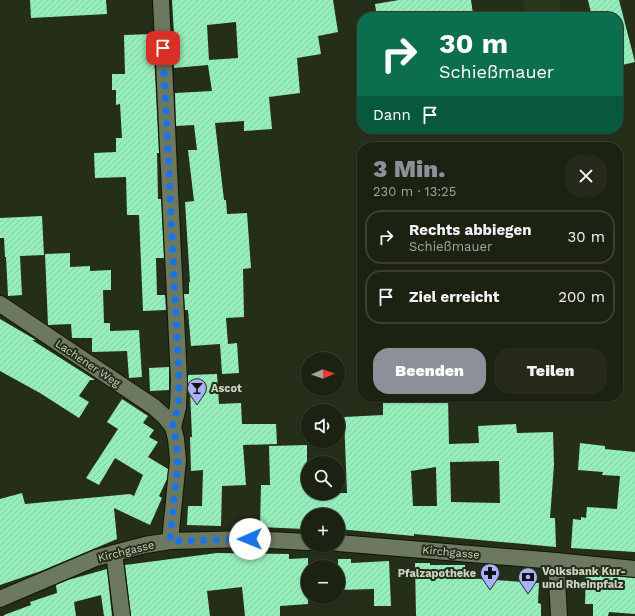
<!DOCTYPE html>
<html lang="de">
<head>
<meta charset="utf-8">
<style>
	body { margin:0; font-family:"Work Sans",sans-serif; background:#252a1b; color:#f1f3f6; height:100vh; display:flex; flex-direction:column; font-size:15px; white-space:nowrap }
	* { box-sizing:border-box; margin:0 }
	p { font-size:13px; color:#a0a49f }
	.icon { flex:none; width:22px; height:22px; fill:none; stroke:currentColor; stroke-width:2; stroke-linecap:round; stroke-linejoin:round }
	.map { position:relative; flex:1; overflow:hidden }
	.side { position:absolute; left:357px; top:142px; width:266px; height:260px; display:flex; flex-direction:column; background:#1c2212; border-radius:16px; box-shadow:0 1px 3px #0004,0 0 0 1px #3a3f32 }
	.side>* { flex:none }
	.top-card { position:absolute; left:357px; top:12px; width:266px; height:122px; border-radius:16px; box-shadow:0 1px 3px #0004,0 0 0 1px #3a3f32; background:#0b6e4f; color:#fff; overflow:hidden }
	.needle { width:26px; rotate:88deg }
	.buttons { position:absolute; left:301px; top:352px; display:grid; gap:8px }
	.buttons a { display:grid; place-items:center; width:44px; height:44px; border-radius:50%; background:#1c2212; box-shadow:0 1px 3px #0004,0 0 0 1px #3a3f32; font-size:20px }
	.pin { position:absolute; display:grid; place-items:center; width:34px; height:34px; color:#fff; margin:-17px; border-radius:8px; box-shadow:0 2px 6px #0006 }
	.me { position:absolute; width:44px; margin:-22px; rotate:269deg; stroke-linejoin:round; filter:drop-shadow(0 0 3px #0008) }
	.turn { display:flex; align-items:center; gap:14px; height:84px; padding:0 16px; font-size:18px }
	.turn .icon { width:52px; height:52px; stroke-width:2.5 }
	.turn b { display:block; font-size:28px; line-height:34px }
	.then { display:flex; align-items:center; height:38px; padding:0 16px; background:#0003; gap:8px; font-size:15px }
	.round { display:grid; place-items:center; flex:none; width:42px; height:42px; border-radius:16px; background:#252a1b }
	.overview { display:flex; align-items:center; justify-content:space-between; height:68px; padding:0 16px }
	h1 { font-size:24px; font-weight:800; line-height:30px; color:#8c9099 }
	.button { display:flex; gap:8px; margin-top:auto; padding:8px 16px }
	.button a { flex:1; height:46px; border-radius:16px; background:#8c9099; color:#fff; font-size:16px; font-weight:800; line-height:46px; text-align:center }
	.button a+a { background:#252a1b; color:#f1f3f6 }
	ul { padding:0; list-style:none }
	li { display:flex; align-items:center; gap:12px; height:54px; margin:0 8px 6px; padding:0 8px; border:2px solid #3a3f32; border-radius:16px }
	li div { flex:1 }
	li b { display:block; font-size:15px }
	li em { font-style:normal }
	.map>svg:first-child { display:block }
	.built { fill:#2a371a }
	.building { fill:url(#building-hatch); fill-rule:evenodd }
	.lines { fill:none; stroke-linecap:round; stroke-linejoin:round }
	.street-casing { stroke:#0e1603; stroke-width:18 }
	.street { stroke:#6c785f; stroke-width:16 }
	.route { stroke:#1a73e8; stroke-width:7; stroke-dasharray:0 12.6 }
	.labels { text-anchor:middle; stroke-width:4; stroke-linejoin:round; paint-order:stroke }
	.street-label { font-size:11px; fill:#cdd4c6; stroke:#252e18 }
	.poi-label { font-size:11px; font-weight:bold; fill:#cdd4c6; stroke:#252e18; text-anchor:start }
</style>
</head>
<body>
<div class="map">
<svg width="635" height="616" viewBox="0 0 635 616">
	<defs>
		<pattern id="building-hatch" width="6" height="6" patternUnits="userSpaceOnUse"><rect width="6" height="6" fill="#97eebd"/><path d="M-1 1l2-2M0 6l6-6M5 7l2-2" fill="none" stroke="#85cba3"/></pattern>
	</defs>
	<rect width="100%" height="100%" fill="#252e18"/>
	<polygon class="built" points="523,0 559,0 563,16 557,17 527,17"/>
	<g class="building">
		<polygon points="30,0 106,0 107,14 31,18"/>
		<path d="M172,0H333L338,32L318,36L321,54L297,58L300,93L269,97L272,129L244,131V121L215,123L224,200H226L227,214L247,213L251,268L243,269L244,317L226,318L228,344L237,343L239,373L222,374L220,344L191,346L188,310H185L184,294H189V282H190L185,202L194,201L188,150H197L194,125L176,126L175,93L212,91L208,65L174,68L172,34H174ZM236,22L238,58L209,60L207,25Z"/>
		<polygon points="399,0 471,0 473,14 458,17 398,17 397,15 377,17 375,4"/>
		<polygon points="588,0 619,0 635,62 618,66 618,17 592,17"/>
		<polygon points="153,34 159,153 157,153 158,199 161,199 164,258 156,258 157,295 165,295 166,310 143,311 139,215 127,215 126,177 95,178 94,153 116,152 116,138 122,138 120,104 116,105 116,90 112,90 112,74 125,74 124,35"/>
		<polygon points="42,216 44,255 20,256 22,295 8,296 6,257 5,257 4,238 0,238 0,218"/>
		<polygon points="70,253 70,267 90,266 90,271 111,270 111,290 103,290 104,323 110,323 110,331 139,330 142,377 129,378 127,351 92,352 92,338 72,338 71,324 48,325 45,254"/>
		<polygon points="0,319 36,340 32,340 95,380 90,380 79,396 89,402 79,418 40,393 0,371"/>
		<polygon points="169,367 169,390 150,391 149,368"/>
		<polygon points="217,374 219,404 241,403 242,424 276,424 277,444 243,445 246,485 222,486 221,526 187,525 188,506 202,506 203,470 191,471 190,437 192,437 190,390 188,390 188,375"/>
		<path d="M383,397H448L449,444L479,443L478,426L516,424L517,433L553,432L554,465L550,518H555L556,547L414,534V536L338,529V515H306L304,529L260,527L261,485H270L269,446L307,445V493H347L344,417L383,415ZM499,461L500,503L451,502L450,462ZM436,467L437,506H413L411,471Z"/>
		<polygon points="122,399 148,416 143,423 154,430 149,437 158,442 148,457 168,469 167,479 159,496 162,498 150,525 114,508 117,539 41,571 0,585 0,499 22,493 25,504 130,494 134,496 143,475 115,458 99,485 86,478 118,429 107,422"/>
		<polygon points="580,443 605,446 605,449 635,452 635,552 571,548 573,519 581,520 581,517 586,518 587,507 617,509 620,476 602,475 603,472 578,470"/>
		<polygon points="217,553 289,554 289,559 308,558 308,604 280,606 280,616 245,616 242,587 207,591 210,616 131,616 125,565"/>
		<polygon points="338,559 351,559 351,563 389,561 391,606 374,606 374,589 338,590"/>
		<polygon points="415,563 430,563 430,565 465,565 465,578 539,583 538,603 541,604 541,616 416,616"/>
		<polygon points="107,569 112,616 104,616 101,595 74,602 76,616 4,616 4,615 31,605 30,602 57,593 56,585 68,580"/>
		<polygon points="586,574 635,578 635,614 609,612 608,616 593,616 593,604 585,604"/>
	</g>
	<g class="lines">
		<g class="street-casing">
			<g id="street">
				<polyline points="161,0 179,381 178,407 173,427 176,439 178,460 170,541"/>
				<polyline points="0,304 154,407 165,417 173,427"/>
				<polyline points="338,543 556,561 635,569"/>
				<polyline points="114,553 122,616"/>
				<polyline points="556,561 559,616"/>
				<polyline points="0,599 96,558 145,545 170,541 250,539 308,542"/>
			</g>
		</g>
		<use href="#street" class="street"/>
	</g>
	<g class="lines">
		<polyline class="route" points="163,48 179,381 178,407 172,427 176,439 178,460 170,541 250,539"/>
	</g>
	<defs>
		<g id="bar-pin" transform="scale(1)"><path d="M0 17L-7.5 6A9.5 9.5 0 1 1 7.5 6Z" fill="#a9b0fc" stroke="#252e18"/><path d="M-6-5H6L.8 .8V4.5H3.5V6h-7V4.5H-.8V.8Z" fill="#111"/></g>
		<g id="pharmacy-pin" transform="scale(1)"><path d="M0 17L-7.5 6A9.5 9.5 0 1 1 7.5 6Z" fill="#a9b0fc" stroke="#252e18"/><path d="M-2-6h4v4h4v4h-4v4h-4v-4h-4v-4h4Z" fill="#111"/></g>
		<g id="bank-pin" transform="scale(1)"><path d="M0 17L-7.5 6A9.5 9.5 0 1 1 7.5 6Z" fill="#a9b0fc" stroke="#252e18"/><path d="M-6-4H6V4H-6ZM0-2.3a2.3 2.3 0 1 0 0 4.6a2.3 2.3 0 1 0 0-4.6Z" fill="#111"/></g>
	</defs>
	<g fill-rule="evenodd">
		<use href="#bar-pin" x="197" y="388"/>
		<use href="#pharmacy-pin" x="490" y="573"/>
		<use href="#bank-pin" x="528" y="577"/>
	</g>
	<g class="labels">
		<g class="street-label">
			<text transform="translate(88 363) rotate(34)" y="4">Lachener Weg</text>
			<text transform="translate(126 551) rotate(-14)" y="4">Kirchgasse</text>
			<text transform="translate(451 552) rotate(5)" y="4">Kirchgasse</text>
		</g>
		<g class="poi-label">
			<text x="211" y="392">Ascot</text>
			<text x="542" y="575">Volksbank Kur-<tspan x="542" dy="13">und Rheinpfalz</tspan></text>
			<text x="476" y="577" text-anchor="end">Pfalzapotheke</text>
		</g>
	</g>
</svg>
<div class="buttons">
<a><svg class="needle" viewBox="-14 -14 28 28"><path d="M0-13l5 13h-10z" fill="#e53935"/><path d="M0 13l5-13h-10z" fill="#a0a49f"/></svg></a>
<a><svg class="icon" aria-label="sound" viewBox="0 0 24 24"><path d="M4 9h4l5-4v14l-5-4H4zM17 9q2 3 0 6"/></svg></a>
<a><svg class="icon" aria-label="search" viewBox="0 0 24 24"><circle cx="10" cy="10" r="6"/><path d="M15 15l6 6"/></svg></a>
<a>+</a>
<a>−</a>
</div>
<div class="pin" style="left:163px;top:48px;background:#d93025"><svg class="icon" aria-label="arrive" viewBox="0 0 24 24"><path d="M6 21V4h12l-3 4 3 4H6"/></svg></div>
<svg class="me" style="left:250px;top:539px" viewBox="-20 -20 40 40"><circle r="19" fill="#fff"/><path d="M0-13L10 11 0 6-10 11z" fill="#1a73e8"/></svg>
<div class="top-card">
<div class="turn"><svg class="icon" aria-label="right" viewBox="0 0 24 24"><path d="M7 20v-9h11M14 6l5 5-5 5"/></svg><div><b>30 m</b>Schießmauer</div></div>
<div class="then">Dann<svg class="icon" aria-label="arrive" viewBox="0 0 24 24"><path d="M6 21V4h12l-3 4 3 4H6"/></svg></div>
</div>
<section class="side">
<div class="overview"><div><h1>3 Min.</h1><p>230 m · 13:25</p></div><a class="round"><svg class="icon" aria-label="close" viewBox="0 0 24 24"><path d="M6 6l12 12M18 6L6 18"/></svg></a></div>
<ul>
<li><svg class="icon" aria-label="right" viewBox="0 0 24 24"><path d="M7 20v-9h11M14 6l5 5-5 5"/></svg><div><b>Rechts abbiegen</b><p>Schießmauer</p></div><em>30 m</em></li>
<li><svg class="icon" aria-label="arrive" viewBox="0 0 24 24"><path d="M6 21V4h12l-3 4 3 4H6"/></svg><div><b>Ziel erreicht</b></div><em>200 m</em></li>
</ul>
<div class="button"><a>Beenden</a><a>Teilen</a></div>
</section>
</div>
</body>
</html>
